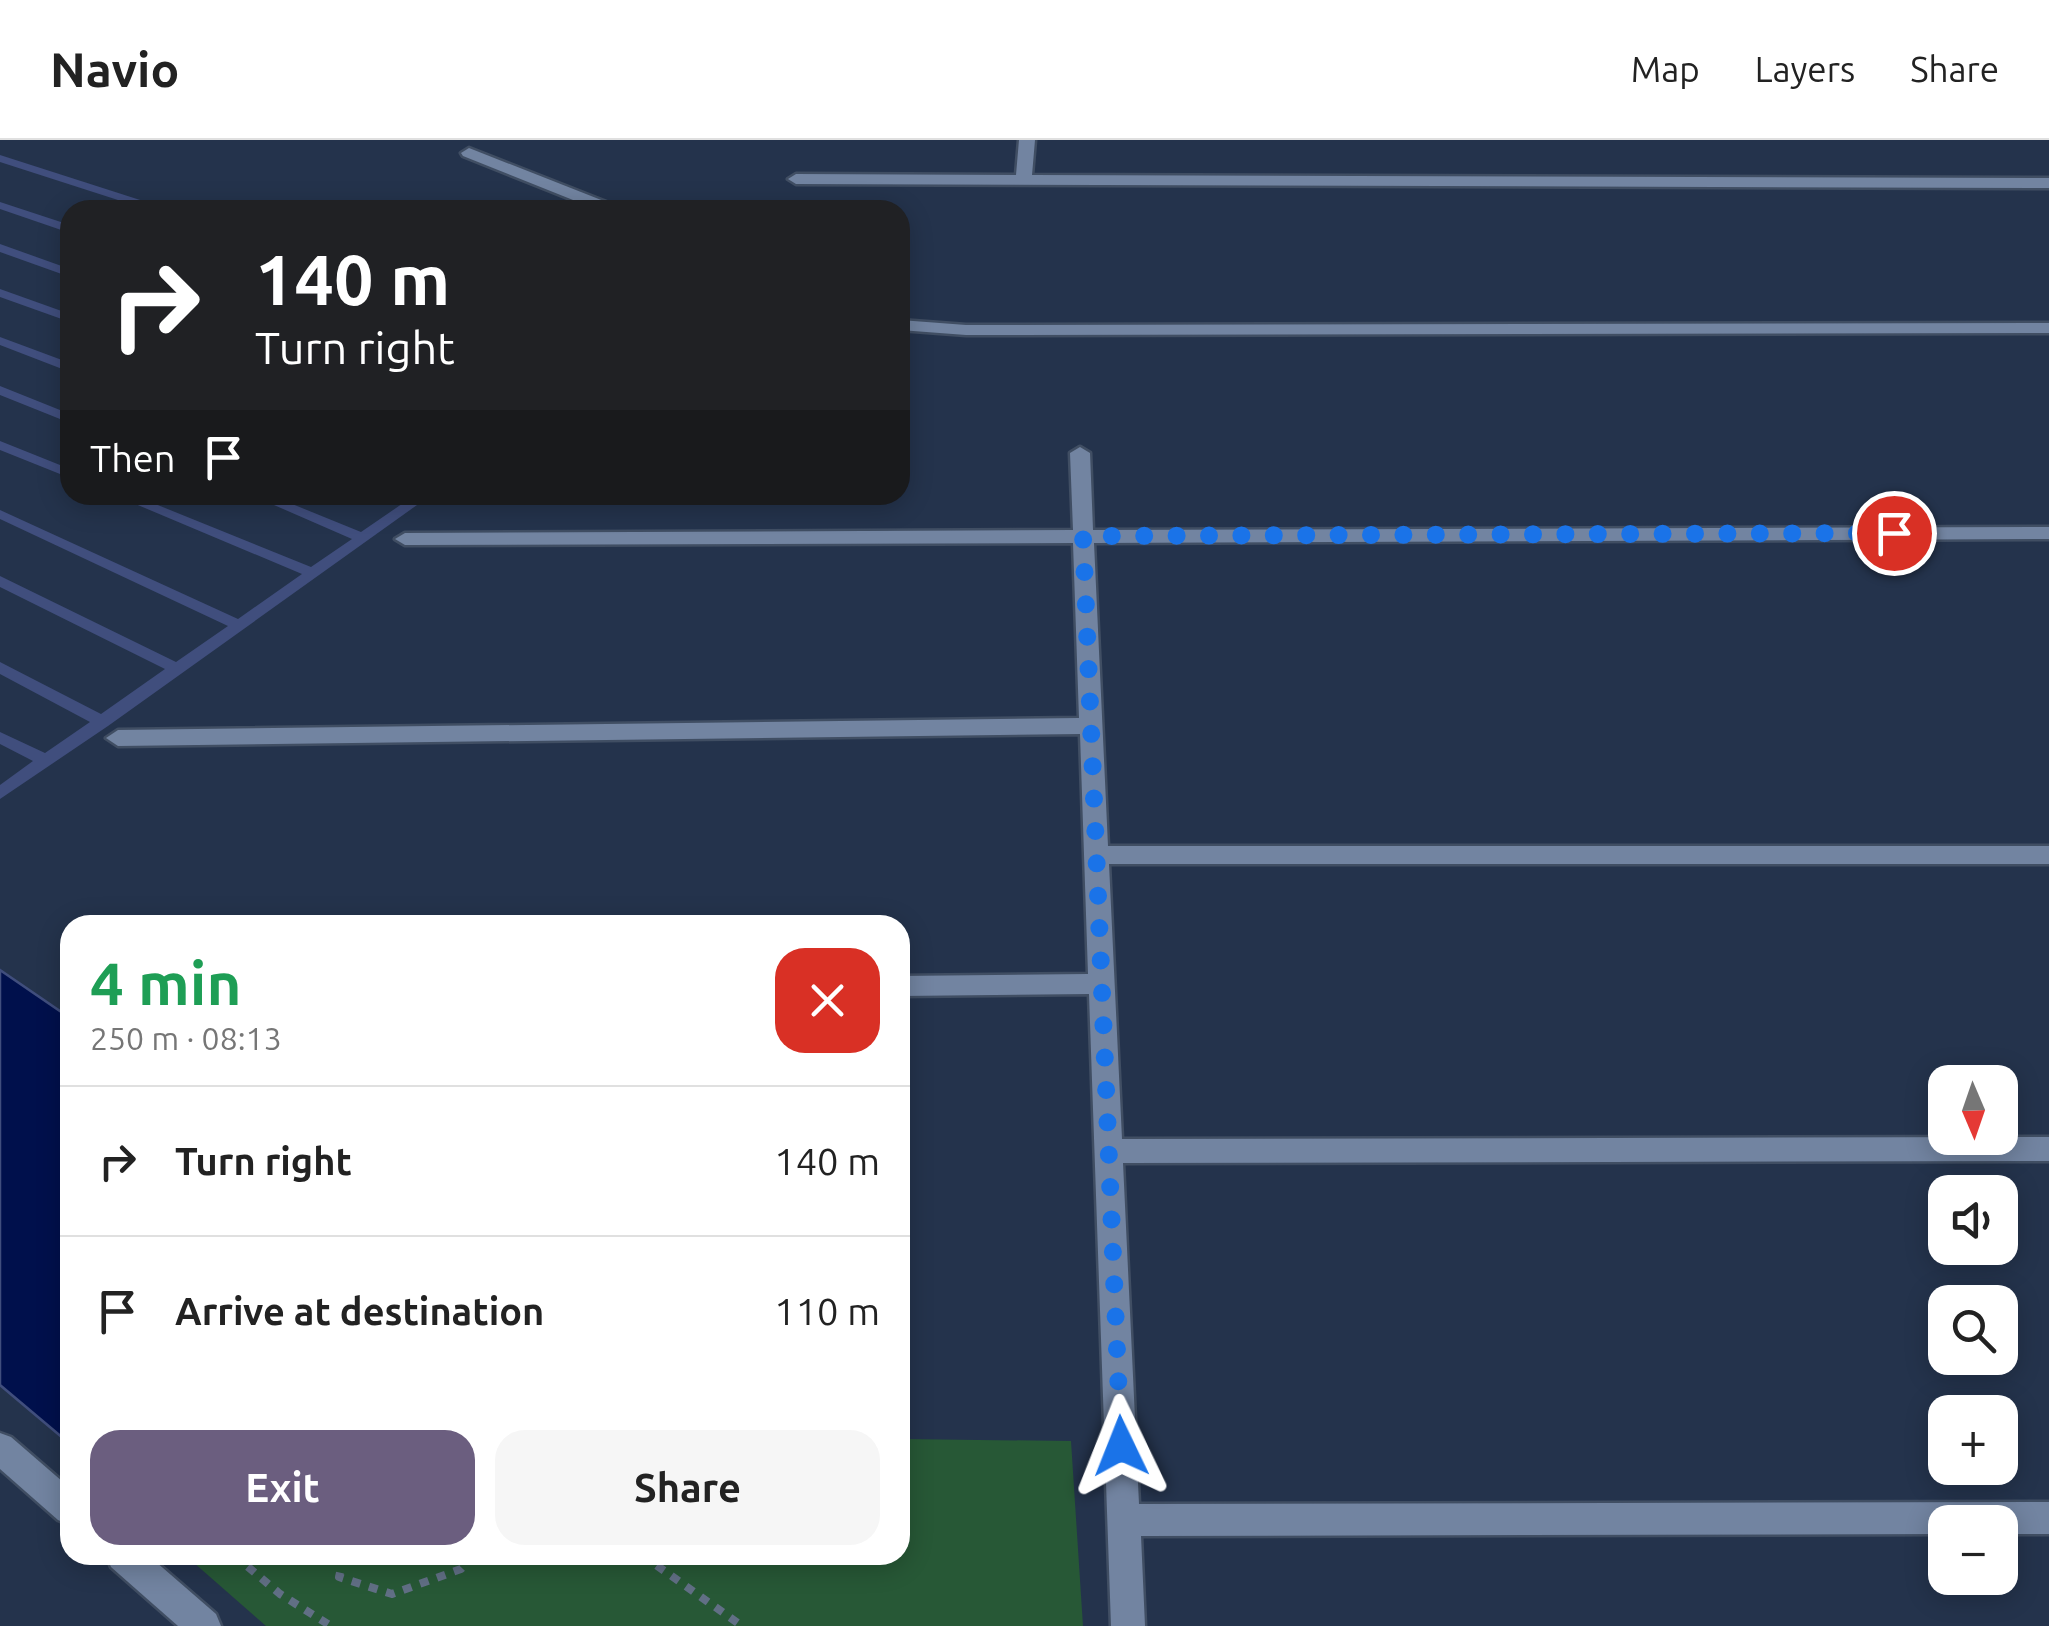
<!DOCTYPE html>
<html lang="en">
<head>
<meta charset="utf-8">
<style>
	body { margin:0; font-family:Ubuntu,sans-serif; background:#f6f6f6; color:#222; height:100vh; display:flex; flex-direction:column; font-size:38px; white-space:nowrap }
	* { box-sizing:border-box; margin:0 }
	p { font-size:32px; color:#767676 }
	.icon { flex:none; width:55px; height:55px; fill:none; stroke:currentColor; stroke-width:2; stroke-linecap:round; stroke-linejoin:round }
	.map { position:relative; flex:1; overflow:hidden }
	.side { position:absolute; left:60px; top:775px; width:850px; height:650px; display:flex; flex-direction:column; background:#fff; border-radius:30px; box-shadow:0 5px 25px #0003 }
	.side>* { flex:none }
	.hud { position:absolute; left:60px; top:60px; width:850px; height:305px; border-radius:30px; box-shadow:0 5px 25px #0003; background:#202124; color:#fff; overflow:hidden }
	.needle { width:65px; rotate:178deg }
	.controls { position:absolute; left:1928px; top:925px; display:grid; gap:20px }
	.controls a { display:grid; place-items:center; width:90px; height:90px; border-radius:20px; background:#fff; box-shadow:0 5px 25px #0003; font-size:50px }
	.pin { position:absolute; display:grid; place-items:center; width:85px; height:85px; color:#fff; margin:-42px; border:5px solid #fff; border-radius:50%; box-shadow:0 2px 10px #0007 }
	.me { position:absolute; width:110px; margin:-55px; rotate:358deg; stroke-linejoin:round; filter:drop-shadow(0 0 8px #0008) }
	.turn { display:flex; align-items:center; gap:35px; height:210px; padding:0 30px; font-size:45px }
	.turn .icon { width:130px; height:130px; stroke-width:2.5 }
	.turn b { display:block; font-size:70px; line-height:85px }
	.then { display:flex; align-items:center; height:95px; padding:0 30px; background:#0003; gap:20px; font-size:38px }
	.round { display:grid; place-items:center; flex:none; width:105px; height:105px; border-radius:30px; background:#f6f6f6 }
	.headline { display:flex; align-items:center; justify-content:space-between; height:170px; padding:0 30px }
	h1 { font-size:60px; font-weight:700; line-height:75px; color:#1e9e55 }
	.cta { display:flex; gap:20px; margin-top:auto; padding:20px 30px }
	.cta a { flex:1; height:115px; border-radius:30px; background:#6b5e7f; color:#fff; font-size:40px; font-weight:700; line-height:115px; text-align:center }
	.cta a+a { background:#f6f6f6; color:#222 }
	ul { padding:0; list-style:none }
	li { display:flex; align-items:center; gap:30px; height:150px; padding:0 30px; border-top:2px solid #e0e0e0 }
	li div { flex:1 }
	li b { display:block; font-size:38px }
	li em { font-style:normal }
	header { display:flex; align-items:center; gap:60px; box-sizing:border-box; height:140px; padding:0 50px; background:#fff; border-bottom:2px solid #e0e0e0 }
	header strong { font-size:48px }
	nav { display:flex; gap:55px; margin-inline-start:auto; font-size:35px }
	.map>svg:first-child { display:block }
	.green { fill:#275836 }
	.water { fill:#00104c; stroke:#404e7d; stroke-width:2.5 }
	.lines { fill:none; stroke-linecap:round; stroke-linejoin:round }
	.stream { fill:#404e7d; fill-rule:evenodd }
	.minor-casing { stroke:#404e63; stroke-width:5 }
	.path { stroke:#616f85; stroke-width:8; stroke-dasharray:9 9; stroke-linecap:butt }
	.minor { fill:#7284a1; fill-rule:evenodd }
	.route { stroke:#1a73e8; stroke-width:18; stroke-dasharray:0 32.4 }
</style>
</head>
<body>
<header>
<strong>Navio</strong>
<nav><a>Map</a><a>Layers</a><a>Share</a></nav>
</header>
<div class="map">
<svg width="2049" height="1486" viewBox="0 0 2049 1486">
	<rect width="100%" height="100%" fill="#24334c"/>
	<polygon class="green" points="900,1299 1071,1301 1083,1486 266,1486 185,1415 900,1415"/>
	<polygon class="water" points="0,830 70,878 70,1304 0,1245"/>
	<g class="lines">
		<g class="stream">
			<polygon points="0,15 165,68 167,70 149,70 0,22"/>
			<polygon points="0,62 70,85 70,93 0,69"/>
			<polygon points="0,104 70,129 70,137 0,112"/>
			<polygon points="0,149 70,174 70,182 0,157"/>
			<polygon points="0,197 70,223 70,232 0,205"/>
			<polygon points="0,246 70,274 70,283 0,255"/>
			<polygon points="0,301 70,329 70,338 0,310"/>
			<polygon points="114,355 133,355 311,427 352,399 251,355 270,355 361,392 415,355 431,355 108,586 0,659 0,645 33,621 0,604 0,592 45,613 90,582 0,534 0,522 101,574 165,529 0,447 0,436 176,522 228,486 0,379 0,370 238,479 302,434"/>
		</g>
		<g class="minor-casing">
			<g id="minor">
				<polygon points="1019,0 1035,0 1032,35 2049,38 2049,48 796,44 788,39 796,34 1016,35"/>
				<polygon points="469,8 619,67 621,70 598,70 463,16 461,13"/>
				<polygon points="900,180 966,185 2049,183 2049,193 966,195 900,190"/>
				<polygon points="1080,307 1090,313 1093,390 2049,387 2049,399 1094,403 1108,706 2049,706 2049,724 1109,724 1122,999 2049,997 2049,1021 1123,1023 1139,1364 2049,1362 2049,1394 2000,1394 2000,1382 1945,1382 1945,1394 1141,1396 1145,1486 1111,1486 1089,854 900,856 900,836 1088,834 1080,594 118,606 106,598 118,590 1079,578 1073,403 405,405 395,399 405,393 1073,390 1070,313"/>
				<polygon points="0,1293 11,1297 70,1348 70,1385 58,1380 0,1329"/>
				<polygon points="106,1415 148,1415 216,1474 221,1486 178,1486 111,1427"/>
			</g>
		</g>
		<g class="path">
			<polyline points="234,1415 280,1454 331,1486"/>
			<polyline points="344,1415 339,1437 392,1454 461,1429 474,1415"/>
			<polyline points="642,1415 742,1486"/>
		</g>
		<use href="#minor" class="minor"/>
	</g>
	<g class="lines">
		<polyline class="route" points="1121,1306 1083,396 1894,393"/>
	</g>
</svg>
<div class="controls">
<a><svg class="needle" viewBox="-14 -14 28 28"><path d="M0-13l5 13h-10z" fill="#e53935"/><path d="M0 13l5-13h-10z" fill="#767676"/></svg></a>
<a><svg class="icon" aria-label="sound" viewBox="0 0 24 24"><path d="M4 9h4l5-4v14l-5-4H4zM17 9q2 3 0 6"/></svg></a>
<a><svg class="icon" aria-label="search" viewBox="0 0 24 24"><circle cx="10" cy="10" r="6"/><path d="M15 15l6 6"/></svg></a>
<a>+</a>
<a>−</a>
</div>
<div class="pin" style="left:1894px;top:393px;background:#d93025"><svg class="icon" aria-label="arrive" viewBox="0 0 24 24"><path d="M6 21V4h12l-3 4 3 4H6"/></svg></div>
<svg class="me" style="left:1121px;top:1306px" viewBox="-20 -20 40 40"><path d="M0-17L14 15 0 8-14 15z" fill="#1a73e8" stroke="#fff" stroke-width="4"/></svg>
<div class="hud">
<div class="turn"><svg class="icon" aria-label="right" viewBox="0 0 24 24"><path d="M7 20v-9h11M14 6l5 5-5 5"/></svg><div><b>140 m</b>Turn right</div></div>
<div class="then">Then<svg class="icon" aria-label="arrive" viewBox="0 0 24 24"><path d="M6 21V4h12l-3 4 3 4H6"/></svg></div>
</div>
<section class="side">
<div class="headline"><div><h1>4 min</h1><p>250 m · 08:13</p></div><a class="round" style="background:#d93025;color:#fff"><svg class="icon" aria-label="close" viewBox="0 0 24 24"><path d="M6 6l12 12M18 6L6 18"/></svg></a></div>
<ul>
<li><svg class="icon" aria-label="right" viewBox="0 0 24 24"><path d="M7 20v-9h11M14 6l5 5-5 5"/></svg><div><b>Turn right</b></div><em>140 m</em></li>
<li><svg class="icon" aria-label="arrive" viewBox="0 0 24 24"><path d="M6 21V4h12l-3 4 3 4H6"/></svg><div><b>Arrive at destination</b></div><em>110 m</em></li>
</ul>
<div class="cta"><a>Exit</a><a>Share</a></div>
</section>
</div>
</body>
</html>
